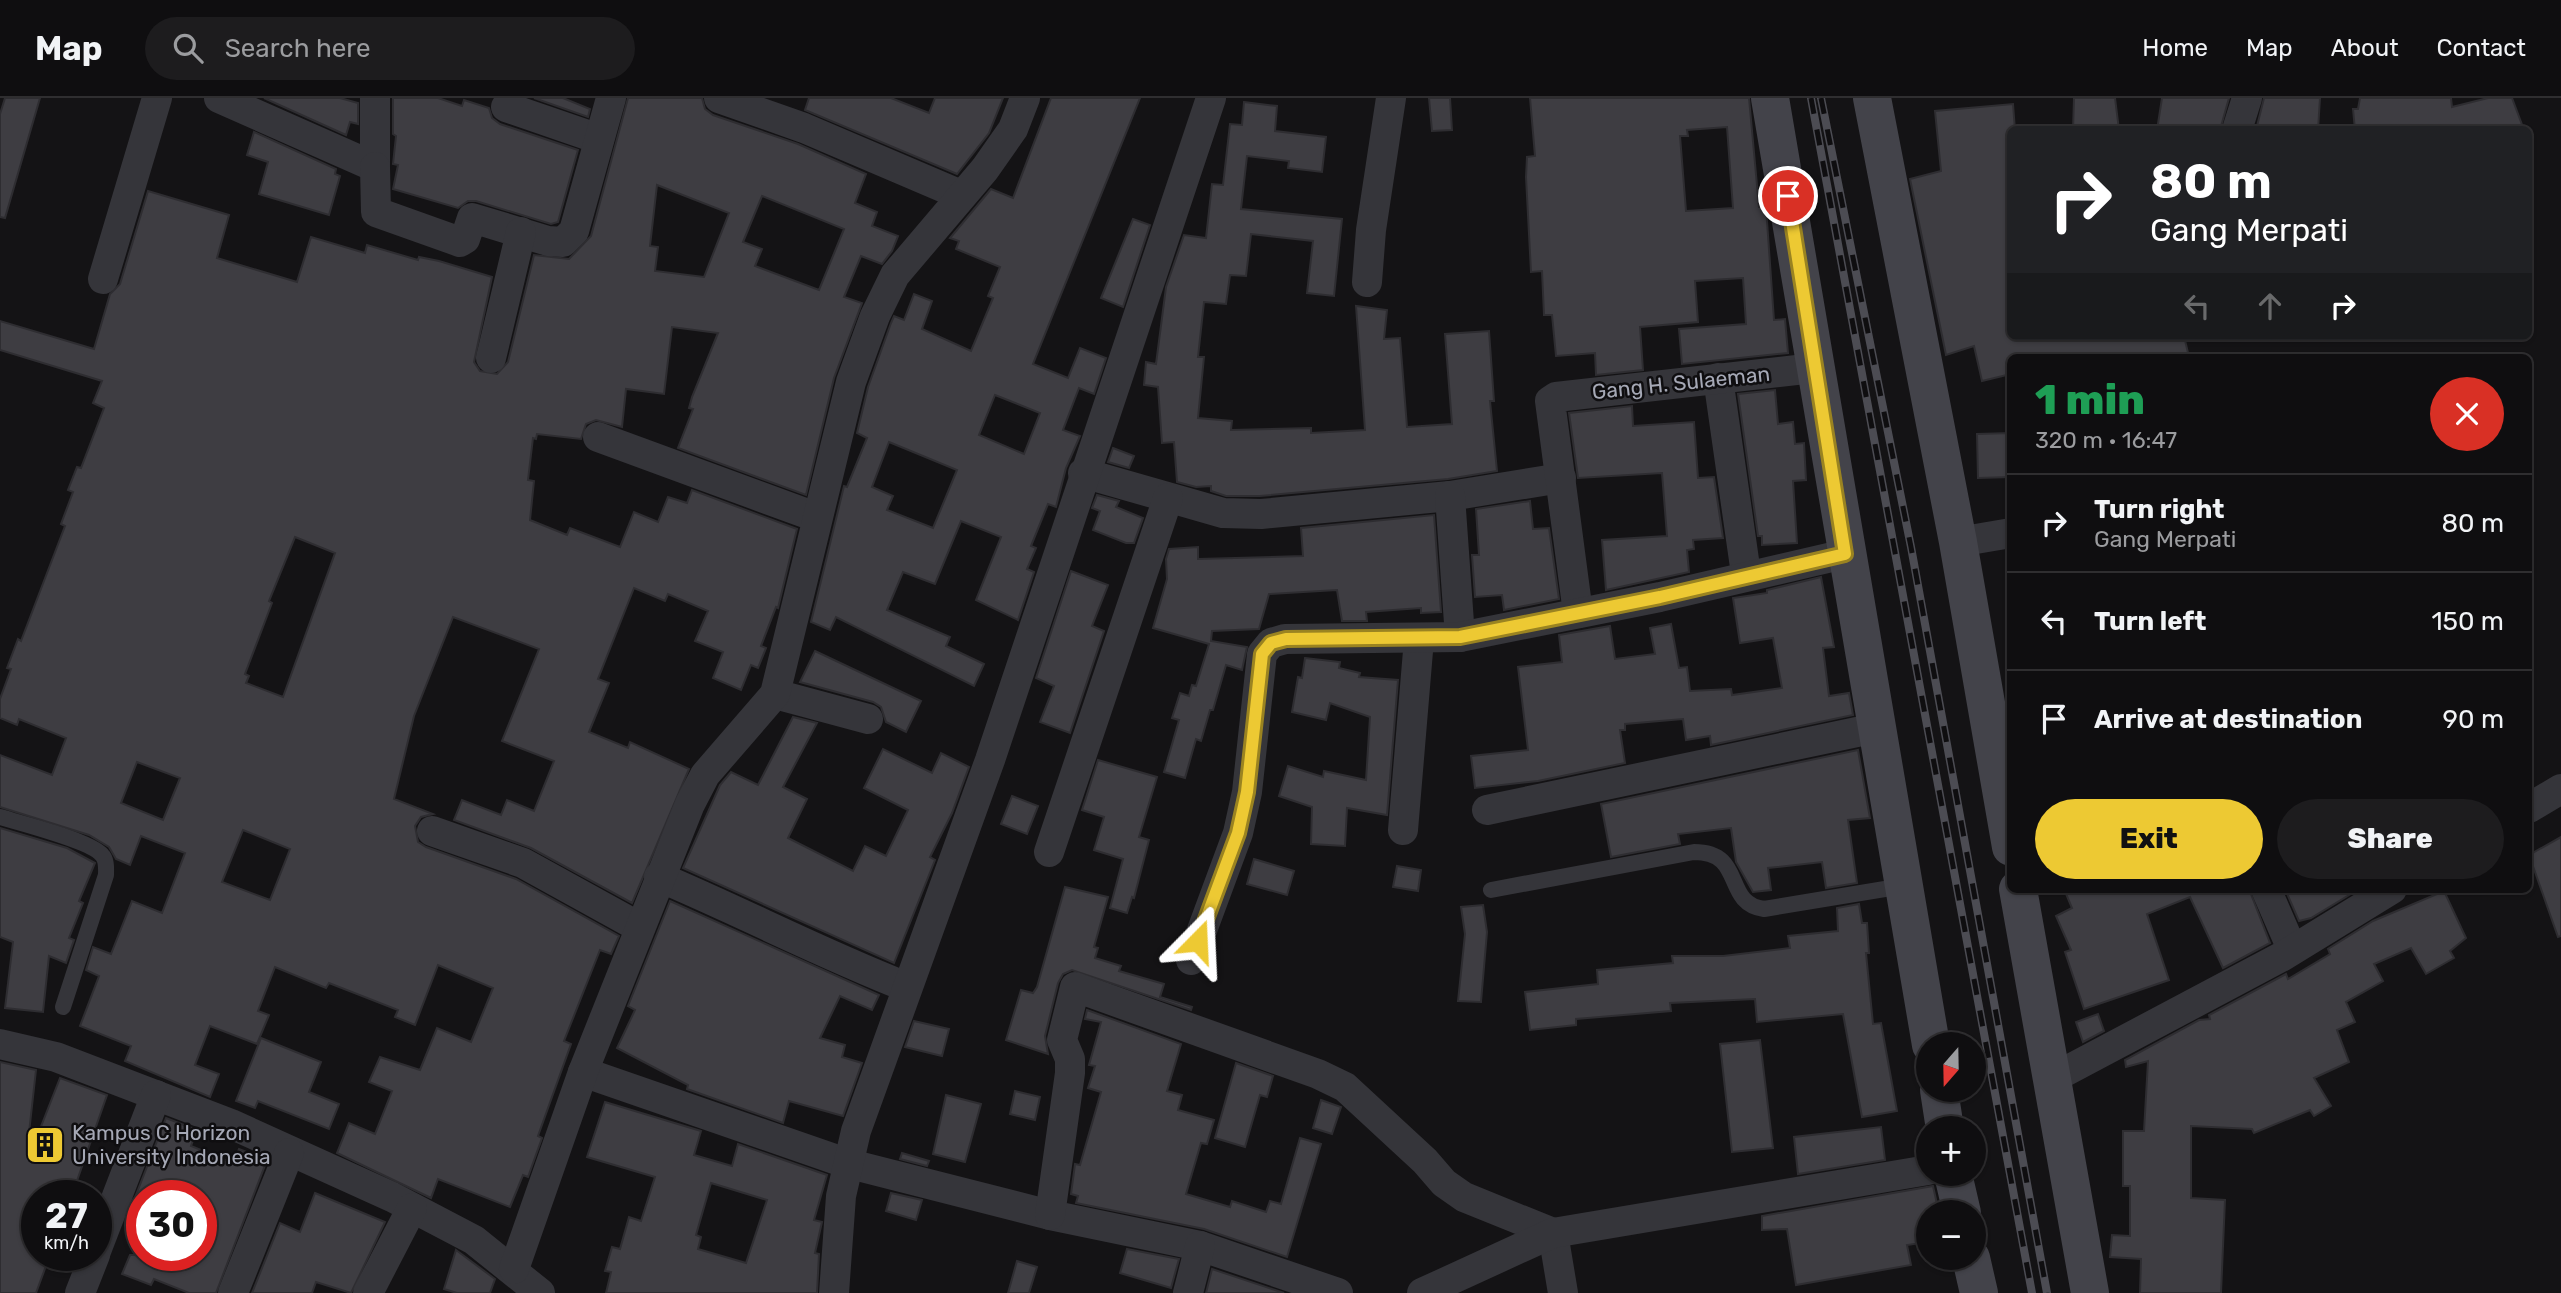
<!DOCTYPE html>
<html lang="en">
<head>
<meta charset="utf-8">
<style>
	body { margin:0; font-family:Rubik,sans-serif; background:#1d1c1e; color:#f1f3f6; height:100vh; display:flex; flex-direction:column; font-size:26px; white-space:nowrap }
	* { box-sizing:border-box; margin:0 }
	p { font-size:23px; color:#9b9c9f }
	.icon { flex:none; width:38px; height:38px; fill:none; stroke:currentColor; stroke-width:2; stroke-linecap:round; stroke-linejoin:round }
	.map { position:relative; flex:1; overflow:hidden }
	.sheet { position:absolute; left:2007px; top:256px; width:525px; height:539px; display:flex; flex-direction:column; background:#0f0e10; border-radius:10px; box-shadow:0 2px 5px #0004,0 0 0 2px #2f2e30 }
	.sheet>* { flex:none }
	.top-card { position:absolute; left:2007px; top:28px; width:525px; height:214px; border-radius:10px; box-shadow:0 2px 5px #0004,0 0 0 2px #2f2e30; background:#202124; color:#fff; overflow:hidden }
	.needle { width:46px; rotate:200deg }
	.fabs { position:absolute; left:1916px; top:934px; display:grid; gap:14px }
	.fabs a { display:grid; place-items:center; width:70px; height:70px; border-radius:50%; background:#0f0e10; box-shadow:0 2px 5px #0004,0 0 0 2px #2f2e30; font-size:35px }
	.speed { position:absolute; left:21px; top:1082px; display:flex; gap:14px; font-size:35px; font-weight:700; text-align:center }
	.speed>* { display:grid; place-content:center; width:91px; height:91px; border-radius:50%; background:#0f0e10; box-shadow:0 2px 5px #0004,0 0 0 2px #2f2e30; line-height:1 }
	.speed small { font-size:18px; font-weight:400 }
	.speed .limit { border:10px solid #d22; background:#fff; color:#111 }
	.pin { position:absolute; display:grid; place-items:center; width:60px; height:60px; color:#fff; margin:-30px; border:4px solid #fff; border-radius:50%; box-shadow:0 2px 7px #0007 }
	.me { position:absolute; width:77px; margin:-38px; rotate:21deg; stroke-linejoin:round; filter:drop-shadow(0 0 5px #0008) }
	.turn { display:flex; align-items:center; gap:24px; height:147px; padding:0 28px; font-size:32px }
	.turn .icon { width:91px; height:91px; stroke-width:2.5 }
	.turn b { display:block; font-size:49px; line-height:60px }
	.lanes { display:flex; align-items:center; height:66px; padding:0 28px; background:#0003; justify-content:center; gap:35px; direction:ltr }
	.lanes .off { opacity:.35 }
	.round { display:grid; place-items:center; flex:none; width:74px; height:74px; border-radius:37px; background:#1d1c1e }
	.headline { display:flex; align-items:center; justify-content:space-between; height:119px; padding:0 28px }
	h1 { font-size:42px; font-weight:800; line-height:52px; color:#1e9e55 }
	.button { display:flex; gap:14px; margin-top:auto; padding:14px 28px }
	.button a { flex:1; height:80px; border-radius:42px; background:#edc933; color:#111; font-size:28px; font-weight:800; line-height:80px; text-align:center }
	.button a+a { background:#1d1c1e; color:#f1f3f6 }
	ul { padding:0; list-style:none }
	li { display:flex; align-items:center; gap:21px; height:98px; padding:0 28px; border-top:2px solid #2f2e30 }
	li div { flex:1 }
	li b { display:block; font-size:26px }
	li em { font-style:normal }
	header { display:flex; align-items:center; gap:42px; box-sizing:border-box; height:98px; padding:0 35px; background:#0f0e10; border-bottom:2px solid #2f2e30 }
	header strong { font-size:33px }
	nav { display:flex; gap:38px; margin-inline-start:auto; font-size:24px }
	.search { width:490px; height:63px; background:#1d1c1e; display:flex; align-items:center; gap:18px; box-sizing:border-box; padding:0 24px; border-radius:38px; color:#9b9c9f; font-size:26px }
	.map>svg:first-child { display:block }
	.building { fill:#3e3d42; stroke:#2e2d31; stroke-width:2; fill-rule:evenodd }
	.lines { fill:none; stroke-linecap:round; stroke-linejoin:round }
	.service { stroke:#35353a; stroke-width:16 }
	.minor { stroke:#35353a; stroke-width:30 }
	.secondary { stroke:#43434a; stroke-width:38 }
	.rail-casing { stroke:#4c4c53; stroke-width:8 }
	.rail { stroke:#0f0e10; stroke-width:5; stroke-dasharray:16; stroke-linecap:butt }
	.route-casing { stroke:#9a8321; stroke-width:18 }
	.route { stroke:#edc933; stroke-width:12 }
	.labels { text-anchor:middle; stroke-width:5; stroke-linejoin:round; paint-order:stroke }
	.street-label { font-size:21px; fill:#a5a8b5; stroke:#0f0e10 }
	.poi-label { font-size:21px; fill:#a5a8b5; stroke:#0f0e10; text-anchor:start }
</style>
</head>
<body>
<header>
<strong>Map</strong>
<div class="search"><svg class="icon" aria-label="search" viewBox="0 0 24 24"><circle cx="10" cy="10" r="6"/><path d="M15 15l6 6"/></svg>Search here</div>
<nav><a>Home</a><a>Map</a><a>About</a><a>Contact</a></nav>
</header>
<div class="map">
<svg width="2561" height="1195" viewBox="0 0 2561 1195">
	<rect width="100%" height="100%" fill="#141315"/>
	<g class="building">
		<polygon points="5,0 40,0 5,120 0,119 0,16"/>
		<polygon points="264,0 340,0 358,5 358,26 350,24 346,37"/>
		<polygon points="393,0 438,0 462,8 464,2 489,10 492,20 500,26 578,52 558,124 551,126 476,103 468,103 458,110 393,91 398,67 393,66 396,38 393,36"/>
		<polygon points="534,0 563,0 590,11 588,19"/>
		<path d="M628,0H702L705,11L713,17L798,46L866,76L855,105L877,114L872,128L898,138L892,153L882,166L861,158L844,199L862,205L834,280L806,397L678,350L693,311L689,310L692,299L718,235L672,229L664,296L626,291L622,329L596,322L586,326L581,341L537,336L536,341L533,340L528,382L534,383L530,422L567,437L570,430L620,449L634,414L658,424L668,399L687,405L692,392L797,431L778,510L776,509L761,548L766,550L758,570L751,567L741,592L713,580L723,554L695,543L708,513L668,496L665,503L634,490L598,581L609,585L589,634L628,650L630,644L689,671L632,805L531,750L454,722L462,702L501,717L507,702L534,713L554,663L502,643L539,551L453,519L414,618L394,701L433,716L421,719L415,728L418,744L426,749L516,781L619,838L611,856L600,852L564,943L571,946L538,1038L542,1040L528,1079L523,1077L510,1109L438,1081L431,1100L337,1055L349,1025L375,1036L392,993L369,984L380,959L420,972L437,930L471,944L493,890L438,867L415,927L395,919L398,912L329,885L326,890L275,869L258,913L269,917L257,946L210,928L195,967L219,976L210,999L125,963L131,948L80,928L99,878L86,872L93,849L111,856L132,803L162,815L185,755L141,738L130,767L116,761L109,749L89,737L0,709V657L52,677L66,640L19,621L17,627L0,620V601L11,571L7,570L18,541L21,543L65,428L61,426L73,394L68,392L77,369L81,370L104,310L93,305L102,283L0,252V223L94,251L110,196L120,186L148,93L229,117L217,160L297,184L311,139L365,155L367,147L418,162L419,159L439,163L492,179L474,264L480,273L497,276L508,264L534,157L569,161L591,138ZM657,87L729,115L704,179L655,173L658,149L650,148ZM762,98L844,131L819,192L755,168L762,151L743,144ZM295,439L335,455L283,599L246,585L249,578L245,576L272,505L269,503ZM137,664L180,680L163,722L121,705ZM243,732L290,751L270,802L222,784Z"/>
		<polygon points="809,0 891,0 929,15 935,0 1003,0 989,35 957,76 805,12"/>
		<path d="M1051,0H1140L1033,266L1068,280L1080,250L1106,260L1094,296L1079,290L1063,332L1080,338L1066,370L1056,409L1048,406L1031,448L1036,450L1027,471L1034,474L1018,522L976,502L1001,439L961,423L935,486L903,474L887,512L950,539L946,548L984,566L974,588L836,519L830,532L811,524L844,388L847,389L867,340L857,335L868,289L891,225L894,218L904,222L914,196L932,203L922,231L971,253L993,200L988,198L1000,169L956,151L959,143L950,140L991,91L1013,100ZM995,297L1040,315L1024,356L979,337ZM889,344L957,372L933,430L887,412L893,398L872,389Z"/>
		<polygon points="1429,0 1450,0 1452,32 1432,33"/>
		<path d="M1530,0H1749L1759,109H1766L1774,222L1785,221L1788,255L1682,266L1679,231L1746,226L1743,180L1695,183L1698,224L1640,229L1643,272L1596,277L1595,255L1556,258L1552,217H1544L1542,173L1531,174L1526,79L1527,59L1535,58ZM1727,29L1733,110L1686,113L1680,38H1688L1687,32Z"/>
		<polygon points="2074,0 2115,0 2119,32 2073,32"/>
		<polygon points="2162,0 2229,0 2220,32 2157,32"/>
		<polygon points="2264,0 2320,0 2318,32 2257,28"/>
		<polygon points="2360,0 2451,0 2452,9 2488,0 2512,0 2524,32 2355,32 2353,11 2358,11"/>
		<polygon points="1244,4 1277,8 1275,33 1326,39 1322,74 1288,70 1289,63 1247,58 1241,111 1342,121 1334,198 1307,195 1313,143 1251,136 1246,178 1230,177 1226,206 1204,204 1198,259 1204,259 1198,320 1232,323 1231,332 1311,330 1311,335 1365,332 1356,208 1387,212 1384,241 1400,240 1407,329 1452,326 1445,236 1489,233 1494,303 1490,303 1497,373 1448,381 1260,398 1226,398 1211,393 1211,388 1196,389 1177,384 1174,344 1162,345 1158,289 1144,287 1146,264 1156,266 1166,189 1184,137 1206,140 1212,86 1223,87 1230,26 1242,27"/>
		<polygon points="2013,6 2015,32 2011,32 2011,238 2184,238 2189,259 2011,259 2011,276 1982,283 1974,248 1946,257 1910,81 1941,73 1935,13"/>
		<polygon points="254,34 336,71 335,76 340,78 329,117 259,96 268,64 247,57"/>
		<polygon points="1133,121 1150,127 1123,209 1101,200"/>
		<polygon points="1775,292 1778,326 1793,324 1795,346 1804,345 1806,382 1793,383 1797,445 1762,447 1762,438 1758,438 1738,296"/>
		<polygon points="1632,308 1633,328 1694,324 1698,380 1714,379 1723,440 1693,442 1694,451 1687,452 1689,474 1606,492 1602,442 1667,438 1662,375 1578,380 1569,315"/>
		<polygon points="2011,335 2011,379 1978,380 1977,336"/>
		<polygon points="1113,350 1134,358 1129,370 1108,364"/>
		<polygon points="1097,397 1119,403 1116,409 1143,420 1134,445 1126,445 1093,432 1100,413 1092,410"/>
		<polygon points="1530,403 1533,431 1549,430 1559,501 1504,512 1502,497 1475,499 1472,457 1479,457 1476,411"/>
		<polygon points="1434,417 1441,514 1421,515 1421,510 1366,514 1367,523 1342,523 1337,492 1269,496 1259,531 1212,533 1211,543 1247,549 1242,572 1226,567 1213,612 1210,612 1201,643 1196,641 1185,680 1164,674 1179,622 1172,620 1180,595 1189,598 1192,587 1196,588 1209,546 1153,530 1167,481 1166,461 1169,451 1198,449 1198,461 1303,458 1301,430"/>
		<polygon points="1071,473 1108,487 1092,528 1104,533 1070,635 1040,624 1054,588 1036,580"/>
		<polygon points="1821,479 1834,549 1823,550 1829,598 1849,595 1853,617 1711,647 1710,638 1686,642 1683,621 1625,626 1625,632 1620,632 1625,665 1538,683 1475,690 1471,658 1528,652 1518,569 1562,564 1559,537 1610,528 1615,561 1655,556 1650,530 1671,526 1679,570 1687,569 1690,593 1731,591 1732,597 1782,590 1773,540 1740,545 1733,500 1767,495 1767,492"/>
		<polygon points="815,553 921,603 906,634 886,624 881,609 873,604 800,584"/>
		<polygon points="1305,560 1340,564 1339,570 1360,575 1359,579 1398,582 1387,717 1347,710 1345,748 1311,746 1312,709 1279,698 1288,668 1323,679 1324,673 1366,682 1370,619 1330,605 1326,622 1292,614 1298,579 1302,580"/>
		<polygon points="793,619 817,625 783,689 807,701 788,740 853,773 865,748 886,758 908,712 864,690 883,651 932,675 941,655 969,669 952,715 930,759 935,762 894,865 683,770 720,687 731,674 758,687"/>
		<polygon points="1858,652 1870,720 1848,722 1857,785 1826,790 1822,764 1768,770 1771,792 1753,794 1736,764 1731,730 1678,736 1680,746 1611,759 1601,706"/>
		<polygon points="1098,662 1157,679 1139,739 1149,742 1134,800 1132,799 1127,815 1110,810 1123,761 1094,752 1104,719 1082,712"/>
		<polygon points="1012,698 1038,708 1027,736 1001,726"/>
		<polygon points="0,730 67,750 95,765 79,803 83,805 69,840 74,842 66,865 49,858 43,914 5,910 13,844 0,839"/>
		<polygon points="2561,739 2561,838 2558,839 2529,757"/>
		<polygon points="1254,761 1294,773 1287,797 1247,786"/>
		<polygon points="1397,768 1421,772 1418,793 1393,789"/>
		<polygon points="1065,789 1108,799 1094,849 1098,850 1095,860 1121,868 1119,873 1164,886 1160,899 1192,909 1191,912 1072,872 1063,876 1058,885 1045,938 1048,956 1006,942 1021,892 1033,895 1037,889"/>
		<polygon points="2064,791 2249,791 2270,845 2223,870 2190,799 2147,816 2169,882 2084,911 2065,854 2071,852 2056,818 2072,810"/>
		<polygon points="2285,791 2359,791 2311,820 2299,823"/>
		<polygon points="2444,793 2466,840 2450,853 2454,860 2426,876 2411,850 2374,866 2383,883 2346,904 2355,924 2337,932 2349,964 2314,980 2331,1008 2314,1018 2310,1012 2254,1035 2252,1031 2191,1028 2191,1100 2225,1102 2221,1195 2140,1195 2141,1161 2110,1159 2112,1137 2130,1138 2130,1088 2123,1088 2123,1033 2144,1033 2148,963 2126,969 2125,962 2199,922 2210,921 2209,917 2286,876 2288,881 2330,856 2328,851 2373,823"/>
		<polygon points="670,803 879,897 872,912 840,898 820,940 845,947 842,959 862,965 843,1018 789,1003 783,1025 687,991 688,987 617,950 635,912 628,908"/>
		<polygon points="1859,806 1862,825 1867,825 1869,855 1866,855 1873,926 1881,925 1897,1013 1862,1019 1843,916 1757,924 1755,901 1670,905 1671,913 1576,921 1576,927 1530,932 1525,894 1598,886 1597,872 1673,865 1672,858 1723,858 1790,850 1788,838 1838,833 1837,810"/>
		<polygon points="1483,807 1487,834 1481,904 1458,903 1465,836 1461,809"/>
		<polygon points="1087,912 1181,946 1167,993 1182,997 1178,1012 1214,1022 1207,1046 1201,1045 1186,1096 1230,1109 1232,1103 1266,1114 1270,1103 1281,1106 1300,1040 1321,1046 1287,1159 1204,1131 1076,1105 1078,1098 1071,1096 1075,1066 1080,1067 1101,994 1088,990 1095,968 1089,967 1101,924 1085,921"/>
		<polygon points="2098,916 2104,933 2083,944 2076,924"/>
		<polygon points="914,923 949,931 942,958 905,949"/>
		<polygon points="261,940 321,964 309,994 339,1006 329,1031 258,1003 255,1010 236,1003"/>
		<polygon points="1760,942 1773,1050 1732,1054 1720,946"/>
		<polygon points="0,964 36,972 27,1053 31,1054 60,980 107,997 72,1097 37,1097 37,1157 50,1157 36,1195 0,1195"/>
		<polygon points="1236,965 1273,978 1267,999 1260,997 1245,1049 1215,1040"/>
		<polygon points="1015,993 1040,999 1035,1022 1010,1016"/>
		<polygon points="946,997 981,1006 965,1064 933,1056"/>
		<polygon points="1321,1002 1341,1009 1332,1036 1313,1030"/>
		<path d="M605,1004L701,1033L694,1057L732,1068L738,1046L827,1077L814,1122L822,1124L815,1155L819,1156L817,1195H606L611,1174L605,1173L612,1149L620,1151L629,1119L641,1123L655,1079L587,1059ZM711,1085L767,1102L746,1165L698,1151L701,1139L696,1137Z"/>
		<polygon points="166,1020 197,1032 191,1048 233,1065 239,1051 267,1062 216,1195 189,1195 154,1181 151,1187 122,1176 130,1157 201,1157 201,1097 136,1097"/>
		<polygon points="1881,1029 1885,1062 1798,1076 1794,1039"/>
		<polygon points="902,1055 929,1063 927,1068 900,1061"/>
		<polygon points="1933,1088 1939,1115 1928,1115 1928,1144 1907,1147 1911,1167 1796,1187 1787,1131 1762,1132 1762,1118"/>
		<polygon points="315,1095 385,1124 351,1195 316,1184 312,1195 252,1195 280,1125 300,1134"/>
		<polygon points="891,1095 922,1102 916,1122 886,1113"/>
		<polygon points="1127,1151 1179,1161 1171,1190 1120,1175"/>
		<polygon points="456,1152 495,1181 490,1195 457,1195 444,1191"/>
		<polygon points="1017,1163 1037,1169 1029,1195 1008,1195"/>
		<polygon points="1212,1171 1284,1195 1206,1195"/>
	</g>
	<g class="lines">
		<g class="service">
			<path d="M0,719C20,725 91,743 102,757C107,762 106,771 106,777L63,909"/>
			<path d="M1491,792L1694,754C1746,754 1722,805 1764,811L1903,788"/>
		</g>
		<g class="minor">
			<polyline points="219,0 375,69 375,0"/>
			<polyline points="719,0 804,30 961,97"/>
			<polyline points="506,9 599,41"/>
			<polyline points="2237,32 2247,0"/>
			<polyline points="375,69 376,114 460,144 465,141 472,120 548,143 563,144 574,133 611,0"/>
			<polyline points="103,181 157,0"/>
			<polyline points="1367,184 1371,132 1391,0"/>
			<polyline points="491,260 521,134"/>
			<polyline points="1718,280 1746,476"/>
			<polyline points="598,339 816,419"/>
			<polyline points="1083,375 1223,415 1261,416 1450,398 1561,380"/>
			<polyline points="1450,398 1460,539"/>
			<polyline points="1958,444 2011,435"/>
			<polyline points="1578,515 1550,303 1556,299 1814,270"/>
			<polyline points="775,596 868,621"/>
			<polyline points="2529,710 2561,691"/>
			<polyline points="1487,712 1876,630"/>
			<polyline points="1403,732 1419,541"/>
			<polyline points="432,733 523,765 639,829"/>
			<polyline points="1049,754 1168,400"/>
			<path d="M659,779C742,814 822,856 907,889"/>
			<polyline points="2266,791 2292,851"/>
			<polyline points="1191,862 1238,735 1247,694 1262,556 1271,545 1285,541 1460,539 1660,499 1845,456"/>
			<polyline points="0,946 56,959 231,1026 392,1099 474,1142 540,1195"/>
			<polyline points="583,974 846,1065 1050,1117 1200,1148 1338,1195"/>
			<polyline points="2053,980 2283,858 2392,791"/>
			<polyline points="1050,1117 1070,975 1070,961 1062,942 1075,889 1318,976 1345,989 1425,1063 1444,1085 1464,1099 1553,1135 1563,1195"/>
			<polyline points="96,1153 156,997"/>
			<polyline points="514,1171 583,974 690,706 705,677 775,596 851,284 875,218 895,177 985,71 1013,31 1025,0"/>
			<polyline points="80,1195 95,1157"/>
			<polyline points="233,1195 289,1055"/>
			<polyline points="368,1195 412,1110"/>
			<polyline points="834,1195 841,1098 856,1033 990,662 1211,0"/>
			<polyline points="1188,1195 1200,1148"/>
			<polyline points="1422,1195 1553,1135 1928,1072"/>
		</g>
		<g class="secondary">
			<polyline points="1770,0 1931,947"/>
			<polyline points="1872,0 1958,444 2011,749"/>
			<polyline points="2018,791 2090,1195"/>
			<polyline points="1939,992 1945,1031"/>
			<polyline points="1953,1076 1962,1115"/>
			<polyline points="1971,1160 1979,1195"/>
		</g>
		<g class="rail-casing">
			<g id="rail">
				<polyline points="1811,0 2032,1195"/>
				<polyline points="1821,0 1911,449 2047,1195"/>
			</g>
		</g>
		<use href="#rail" class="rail"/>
	</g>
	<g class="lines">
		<g class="route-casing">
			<polyline id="route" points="1198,843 1238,735 1247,694 1262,556 1271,545 1286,541 1460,539 1660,499 1845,456 1788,98"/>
		</g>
		<use href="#route" class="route"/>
	</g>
	<defs>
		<g id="building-square" transform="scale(2.0125)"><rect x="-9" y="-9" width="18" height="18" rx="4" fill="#edc933" stroke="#0f0e10"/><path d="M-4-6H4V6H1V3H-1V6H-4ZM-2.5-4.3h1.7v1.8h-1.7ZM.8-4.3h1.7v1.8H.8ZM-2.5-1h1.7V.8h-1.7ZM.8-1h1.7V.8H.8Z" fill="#111"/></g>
	</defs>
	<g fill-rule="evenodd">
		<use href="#building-square" x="45" y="1047"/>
	</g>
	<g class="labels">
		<g class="street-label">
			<text transform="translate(1681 285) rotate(-6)" y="7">Gang H. Sulaeman</text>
		</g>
		<g class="poi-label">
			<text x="72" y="1042">Kampus C Horizon<tspan x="72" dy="24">University Indonesia</tspan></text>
		</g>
	</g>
</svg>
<div class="fabs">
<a><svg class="needle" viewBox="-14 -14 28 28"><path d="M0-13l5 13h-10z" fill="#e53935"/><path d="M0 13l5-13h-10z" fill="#9b9c9f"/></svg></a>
<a>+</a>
<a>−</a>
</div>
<div class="speed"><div>27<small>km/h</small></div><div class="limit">30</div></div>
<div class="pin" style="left:1788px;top:98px;background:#d93025"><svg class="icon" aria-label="arrive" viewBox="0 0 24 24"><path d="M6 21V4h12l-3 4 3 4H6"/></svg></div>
<svg class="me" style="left:1198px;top:843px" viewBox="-20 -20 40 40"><path d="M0-17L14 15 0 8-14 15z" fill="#edc933" stroke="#fff" stroke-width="4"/></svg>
<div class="top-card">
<div class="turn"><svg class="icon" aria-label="right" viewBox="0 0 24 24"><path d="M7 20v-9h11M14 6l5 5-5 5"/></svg><div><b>80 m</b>Gang Merpati</div></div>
<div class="lanes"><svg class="icon off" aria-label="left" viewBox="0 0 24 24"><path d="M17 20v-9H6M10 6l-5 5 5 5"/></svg><svg class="icon off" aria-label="ahead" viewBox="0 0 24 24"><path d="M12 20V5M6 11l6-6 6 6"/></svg><svg class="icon" aria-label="right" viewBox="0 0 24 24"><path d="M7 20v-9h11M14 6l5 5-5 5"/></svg></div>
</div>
<section class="sheet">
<div class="headline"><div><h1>1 min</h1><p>320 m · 16:47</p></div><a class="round" style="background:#d93025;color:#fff"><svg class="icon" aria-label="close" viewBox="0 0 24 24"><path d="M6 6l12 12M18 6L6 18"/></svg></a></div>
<ul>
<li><svg class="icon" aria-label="right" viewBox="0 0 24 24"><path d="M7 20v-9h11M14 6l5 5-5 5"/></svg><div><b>Turn right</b><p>Gang Merpati</p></div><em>80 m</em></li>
<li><svg class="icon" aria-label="left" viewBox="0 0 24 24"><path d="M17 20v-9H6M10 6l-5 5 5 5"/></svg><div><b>Turn left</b></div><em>150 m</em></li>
<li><svg class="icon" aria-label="arrive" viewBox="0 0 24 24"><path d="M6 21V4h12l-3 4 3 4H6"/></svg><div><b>Arrive at destination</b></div><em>90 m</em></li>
</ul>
<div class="button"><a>Exit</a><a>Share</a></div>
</section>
</div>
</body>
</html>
